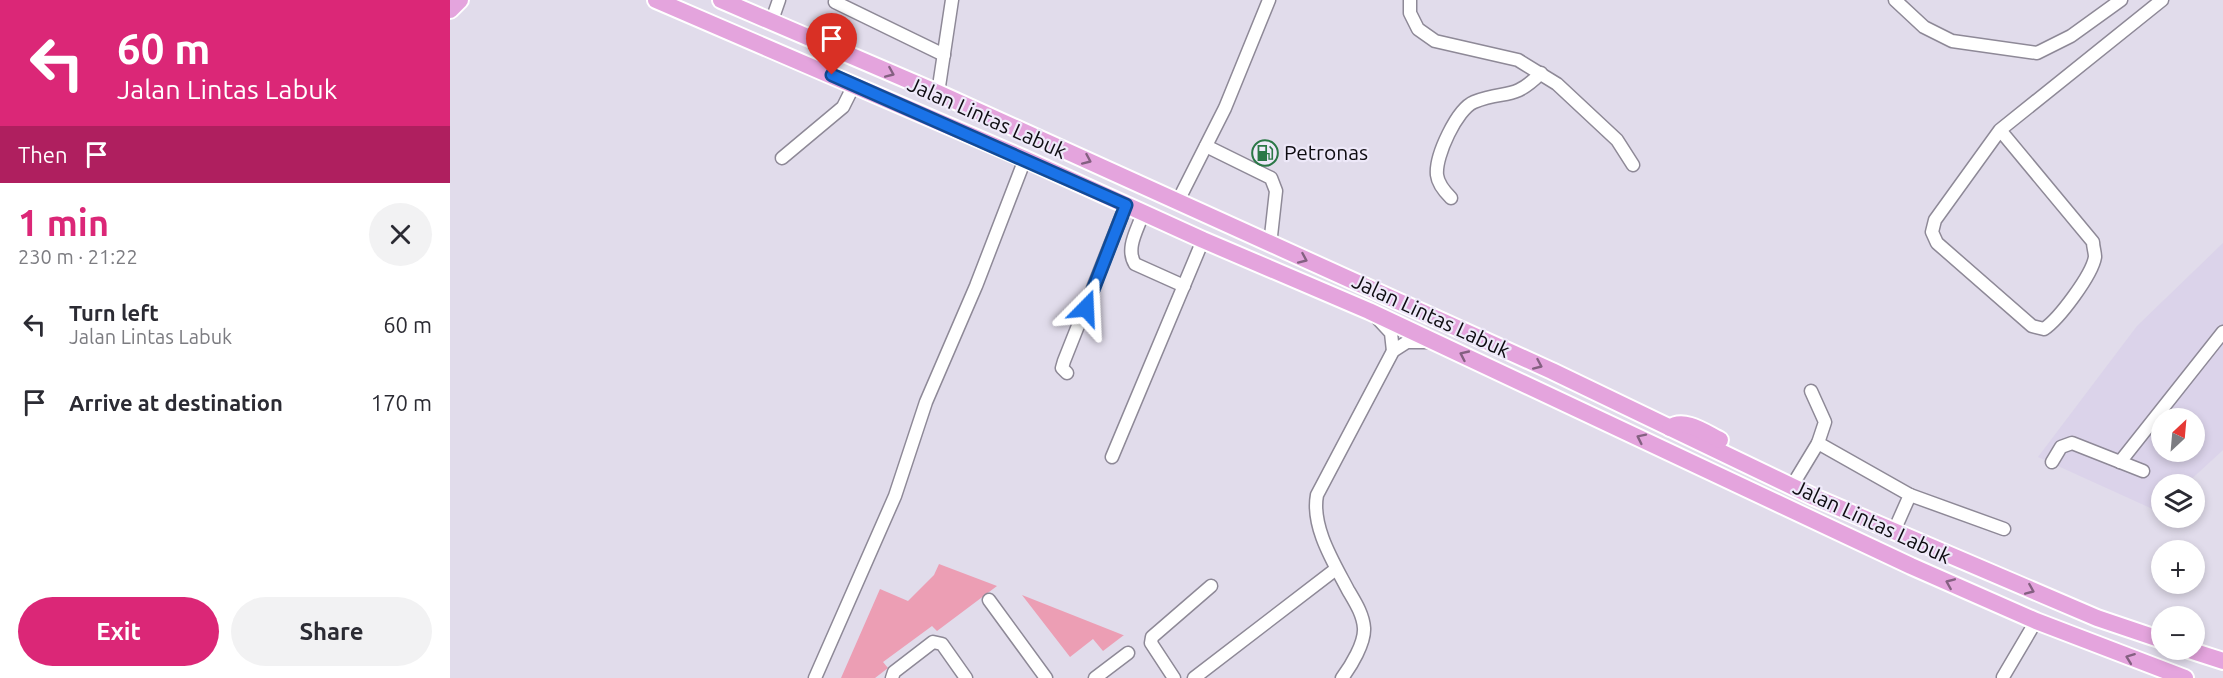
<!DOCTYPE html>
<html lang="en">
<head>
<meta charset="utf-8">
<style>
	body { margin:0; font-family:Ubuntu,sans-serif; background:#f2f2f3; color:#2b2b33; height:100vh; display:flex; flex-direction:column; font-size:22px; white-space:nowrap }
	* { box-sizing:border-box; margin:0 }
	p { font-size:20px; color:#7c7c81 }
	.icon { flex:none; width:33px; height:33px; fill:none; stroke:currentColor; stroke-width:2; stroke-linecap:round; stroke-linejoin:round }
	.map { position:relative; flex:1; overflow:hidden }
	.drawer { display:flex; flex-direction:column; background:#fff; width:450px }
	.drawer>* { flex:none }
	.guide { background:#db2777; color:#fff; overflow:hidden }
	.needle { width:39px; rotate:26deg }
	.fabs { position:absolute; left:1701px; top:408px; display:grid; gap:12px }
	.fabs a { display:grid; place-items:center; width:54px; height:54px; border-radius:50%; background:#fff; box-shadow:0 3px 9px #0003; font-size:30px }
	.pin { position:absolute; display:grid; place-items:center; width:51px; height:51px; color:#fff; margin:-62px -26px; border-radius:50% 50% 50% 0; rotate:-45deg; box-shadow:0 0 6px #0007 }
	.pin .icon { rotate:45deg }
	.me { position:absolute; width:66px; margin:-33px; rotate:21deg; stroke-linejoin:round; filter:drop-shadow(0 0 4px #0008) }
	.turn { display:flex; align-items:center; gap:21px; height:126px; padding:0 18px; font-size:27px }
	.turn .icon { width:78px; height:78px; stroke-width:2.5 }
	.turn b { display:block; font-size:42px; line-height:51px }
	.then { display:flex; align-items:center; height:57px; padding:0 18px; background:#0003; gap:12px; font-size:22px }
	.round { display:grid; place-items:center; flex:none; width:63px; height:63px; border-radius:32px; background:#f2f2f3 }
	.headline { display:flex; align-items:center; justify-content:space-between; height:102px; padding:0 18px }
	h1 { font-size:36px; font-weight:600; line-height:45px; color:#db2777 }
	.action { display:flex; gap:12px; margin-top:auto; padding:12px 18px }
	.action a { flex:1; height:69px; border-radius:36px; background:#db2777; color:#fff; font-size:24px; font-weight:600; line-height:69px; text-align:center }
	.action a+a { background:#f2f2f3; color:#2b2b33 }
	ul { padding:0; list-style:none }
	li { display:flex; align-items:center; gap:18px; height:78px; padding:0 18px }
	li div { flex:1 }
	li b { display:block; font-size:22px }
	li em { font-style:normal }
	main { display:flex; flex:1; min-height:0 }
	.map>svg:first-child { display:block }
	.built { fill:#dbd3ea; fill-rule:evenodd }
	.green { fill:#ec9eb4 }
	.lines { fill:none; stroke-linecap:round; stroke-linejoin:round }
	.minor-casing { stroke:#8e8997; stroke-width:15 }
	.major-casing { stroke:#fff; stroke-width:20 }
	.minor { stroke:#fff; stroke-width:12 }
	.major { stroke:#e4a4dd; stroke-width:16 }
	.oneway { stroke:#846081 }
	.route-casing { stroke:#114b97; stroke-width:15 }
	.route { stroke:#1a73e8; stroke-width:10 }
	.labels { text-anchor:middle; stroke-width:4.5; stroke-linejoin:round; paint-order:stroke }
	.street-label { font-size:21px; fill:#0e0c11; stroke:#eee9f9 }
	.poi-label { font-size:21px; fill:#0e0c11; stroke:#eee9f9; text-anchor:start }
</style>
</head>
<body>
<main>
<section class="drawer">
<div class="guide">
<div class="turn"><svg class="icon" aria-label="left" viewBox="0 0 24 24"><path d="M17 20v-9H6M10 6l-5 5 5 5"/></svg><div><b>60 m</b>Jalan Lintas Labuk</div></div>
<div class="then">Then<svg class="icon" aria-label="arrive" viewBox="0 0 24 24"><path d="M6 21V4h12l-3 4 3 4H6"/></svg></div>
</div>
<div class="headline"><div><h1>1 min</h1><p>230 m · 21:22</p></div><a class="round"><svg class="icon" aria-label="close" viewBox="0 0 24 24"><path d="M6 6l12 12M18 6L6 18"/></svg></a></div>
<ul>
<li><svg class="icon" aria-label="left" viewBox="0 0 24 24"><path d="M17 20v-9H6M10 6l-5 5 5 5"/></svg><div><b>Turn left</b><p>Jalan Lintas Labuk</p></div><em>60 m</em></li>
<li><svg class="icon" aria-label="arrive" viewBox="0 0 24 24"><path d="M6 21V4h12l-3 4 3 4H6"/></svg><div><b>Arrive at destination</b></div><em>170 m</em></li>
</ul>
<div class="action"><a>Exit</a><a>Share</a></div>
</section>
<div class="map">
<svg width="1773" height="678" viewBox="0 0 1773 678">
	<rect width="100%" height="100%" fill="#e1dceb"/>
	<path class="built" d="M1773,243V450L1736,484H1712L1711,507L1707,511L1588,457L1687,326ZM1712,418H1744V452H1712Z"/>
	<g class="green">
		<polygon points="489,564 547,586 487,631 482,626 433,662 438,668 425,678 391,678 430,589 458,601 484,575"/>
		<polygon points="572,595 673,635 674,635 653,651 643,639 620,657"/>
	</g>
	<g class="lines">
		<g class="minor-casing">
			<g id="minor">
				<polyline points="960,0 960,13 968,29 985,41 1068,60 1107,84 1167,140 1183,165"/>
				<polyline points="1445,0 1474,27 1502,41 1587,53 1621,36 1671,0"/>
				<polyline points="385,2 494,55"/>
				<polyline points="321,23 329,0"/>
				<polyline points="488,93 502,0"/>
				<path d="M1550,130L1643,242C1643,247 1645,252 1645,257C1642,275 1609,319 1594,329L1582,326L1487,243L1482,232L1485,220L1550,130L1712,0"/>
				<polyline points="756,146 821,178 826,191 820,245"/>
				<polyline points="332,158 393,107 404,85"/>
				<path d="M1001,198C995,192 988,184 987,175C985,156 1007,109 1024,102C1056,89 1062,102 1091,73"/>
				<polyline points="728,201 775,108 819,0"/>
				<path d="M693,213C688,229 675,248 685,264L734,286"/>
				<polyline points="928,319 941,333 943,351"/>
				<polyline points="617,373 612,368 614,361 676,205"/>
				<polyline points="1368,443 1460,495 1444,531"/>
				<polyline points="662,457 753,240"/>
				<polyline points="1602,462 1611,447 1622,443 1693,471"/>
				<polyline points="1670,462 1773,332"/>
				<polyline points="1342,486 1368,443 1375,422 1361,391"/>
				<polyline points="1460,495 1554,529"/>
				<polyline points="539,600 596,678"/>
				<polyline points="1553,677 1586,621"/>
				<polyline points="365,678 445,496 476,402 526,286 575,159"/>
				<polyline points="442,678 444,672 483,642 492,644 516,678"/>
				<polyline points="645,678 678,653"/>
				<polyline points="724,678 701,643 702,637 761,586"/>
				<polyline points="744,678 886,569"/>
				<path d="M892,678C901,666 915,643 914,628C913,614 905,602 898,590C884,563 861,527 867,495L943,351L957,342H978"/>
			</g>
		</g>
		<g class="major-casing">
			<g id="major">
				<polyline points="206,0 575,159 753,240 919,311 1461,566 1586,621 1735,678"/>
				<polyline points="271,0 488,93 1102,371 1364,497 1647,618 1712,640"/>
				<polyline points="0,10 10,0"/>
				<path d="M1220,428C1234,417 1257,434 1270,440"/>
				<polyline points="1739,650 1773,661"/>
			</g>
		</g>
		<use href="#minor" class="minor"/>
		<use href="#major" class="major"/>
	</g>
	<defs><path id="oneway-chevron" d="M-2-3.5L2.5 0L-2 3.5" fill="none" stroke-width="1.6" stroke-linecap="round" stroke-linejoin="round" transform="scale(1.5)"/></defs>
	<g class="oneway">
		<use href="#oneway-chevron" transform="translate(440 73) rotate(23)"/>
		<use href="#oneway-chevron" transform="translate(637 160) rotate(24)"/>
		<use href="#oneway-chevron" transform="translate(853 259) rotate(24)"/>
		<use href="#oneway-chevron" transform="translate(1014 355) rotate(-155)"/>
		<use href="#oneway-chevron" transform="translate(1088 365) rotate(24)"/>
		<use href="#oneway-chevron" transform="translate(1191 438) rotate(-154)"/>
		<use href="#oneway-chevron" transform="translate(1500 583) rotate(-157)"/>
		<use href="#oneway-chevron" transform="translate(1580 590) rotate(23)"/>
		<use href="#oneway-chevron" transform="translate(1680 658) rotate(-159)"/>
	</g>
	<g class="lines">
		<g class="route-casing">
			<polyline id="route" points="382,75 676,205 636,308"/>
		</g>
		<use href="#route" class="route"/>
	</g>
	<defs>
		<g id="fuel-ring" transform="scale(1.35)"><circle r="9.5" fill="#eee9f9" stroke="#2b7847" stroke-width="1.5"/><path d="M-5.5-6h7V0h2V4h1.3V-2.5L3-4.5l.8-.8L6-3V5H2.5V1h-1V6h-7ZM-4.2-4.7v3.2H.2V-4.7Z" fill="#2b7847"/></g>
	</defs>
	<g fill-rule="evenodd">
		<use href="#fuel-ring" x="815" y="153"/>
	</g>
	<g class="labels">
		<g class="street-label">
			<text transform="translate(537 118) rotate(24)" y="7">Jalan Lintas Labuk</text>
			<text transform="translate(981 316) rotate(25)" y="7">Jalan Lintas Labuk</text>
			<text transform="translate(1422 522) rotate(25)" y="7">Jalan Lintas Labuk</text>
		</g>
		<g class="poi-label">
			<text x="834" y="160">Petronas</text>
		</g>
	</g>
</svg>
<div class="fabs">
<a><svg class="needle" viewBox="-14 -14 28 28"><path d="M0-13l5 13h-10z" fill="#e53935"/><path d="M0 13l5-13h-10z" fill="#7c7c81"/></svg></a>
<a><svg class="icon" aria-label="layers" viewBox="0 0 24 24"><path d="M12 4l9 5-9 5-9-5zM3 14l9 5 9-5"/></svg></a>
<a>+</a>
<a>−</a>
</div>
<div class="pin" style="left:382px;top:75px;background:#d93025"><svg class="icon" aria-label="arrive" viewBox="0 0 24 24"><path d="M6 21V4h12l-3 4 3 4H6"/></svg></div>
<svg class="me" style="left:636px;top:308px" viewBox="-20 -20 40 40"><path d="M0-17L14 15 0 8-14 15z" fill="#1a73e8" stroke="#fff" stroke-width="4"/></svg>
</div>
</main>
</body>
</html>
